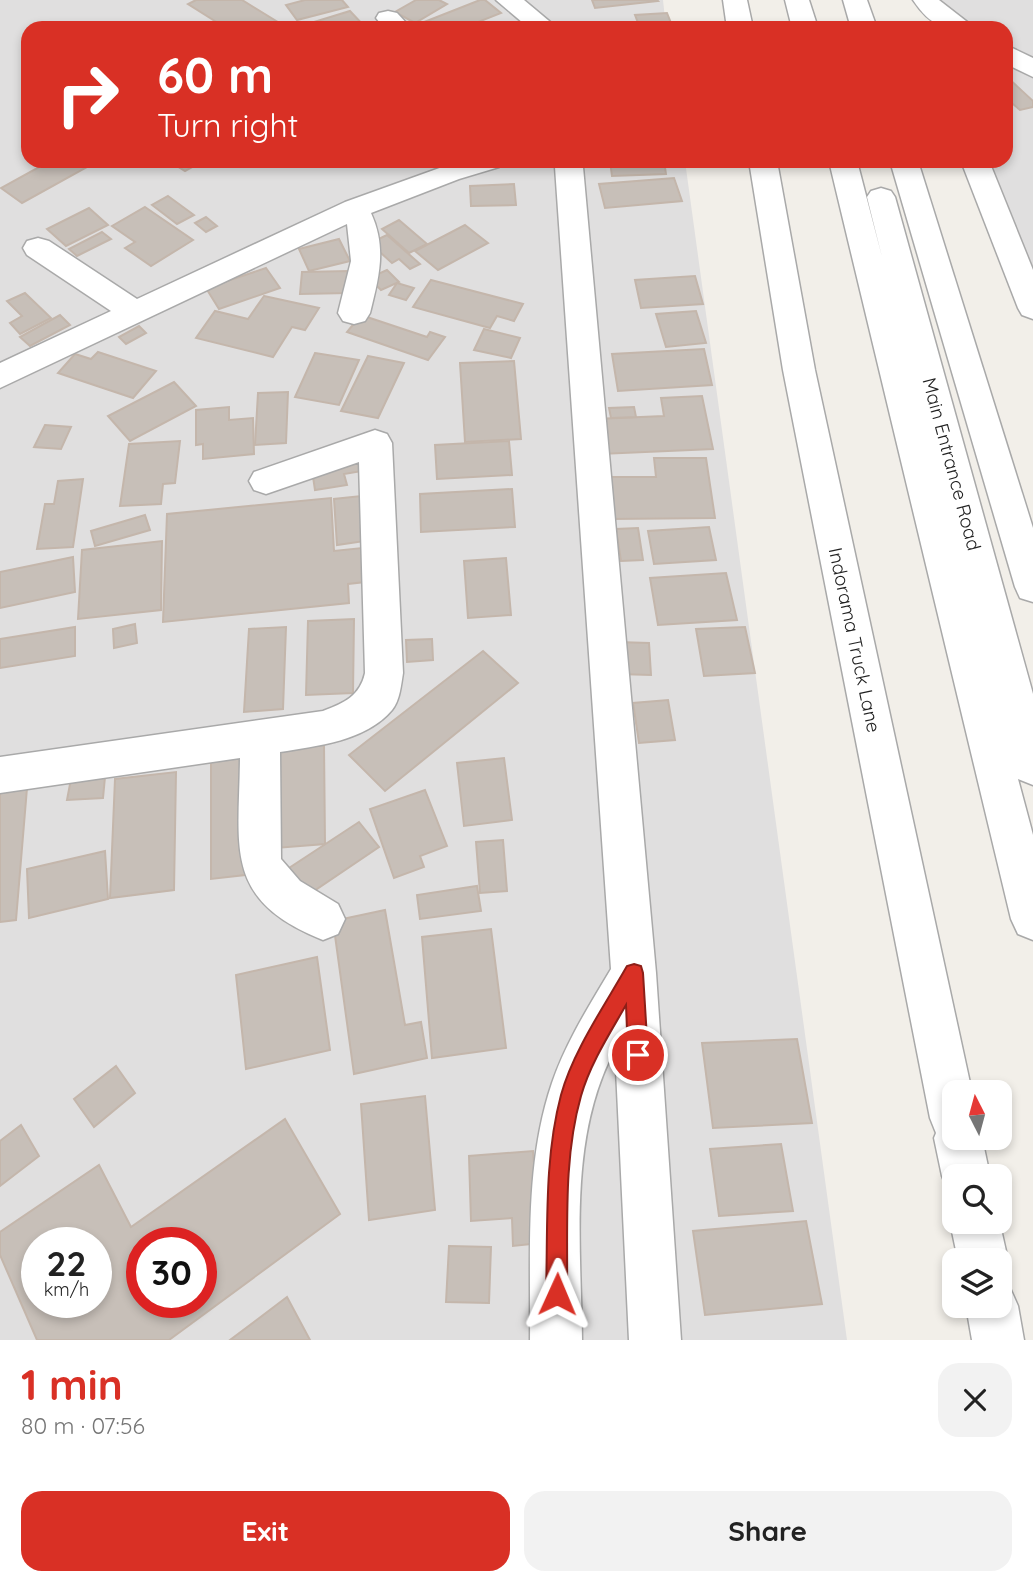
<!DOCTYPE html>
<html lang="en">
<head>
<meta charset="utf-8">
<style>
	body { margin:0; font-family:Quicksand,sans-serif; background:#f2f2f2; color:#222; height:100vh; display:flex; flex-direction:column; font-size:26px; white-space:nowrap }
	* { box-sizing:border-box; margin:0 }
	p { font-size:23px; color:#767676 }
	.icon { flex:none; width:38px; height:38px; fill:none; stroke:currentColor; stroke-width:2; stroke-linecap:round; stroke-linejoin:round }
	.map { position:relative; height:1340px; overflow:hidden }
	.panel { display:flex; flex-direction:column; background:#fff; flex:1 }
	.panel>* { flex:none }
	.top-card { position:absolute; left:21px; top:21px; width:992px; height:147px; border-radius:21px; box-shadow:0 4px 10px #0003; background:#d93025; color:#fff; overflow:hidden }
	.needle { width:46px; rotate:354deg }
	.tools { position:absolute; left:942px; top:1080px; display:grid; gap:14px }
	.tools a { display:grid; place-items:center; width:70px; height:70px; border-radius:14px; background:#fff; box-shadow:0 4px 10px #0003; font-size:35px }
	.speed { position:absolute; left:21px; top:1227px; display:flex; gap:14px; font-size:35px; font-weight:700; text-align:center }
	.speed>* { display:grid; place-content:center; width:91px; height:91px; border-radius:50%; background:#fff; box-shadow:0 4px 10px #0003; line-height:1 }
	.speed small { font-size:18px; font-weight:400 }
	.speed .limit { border:10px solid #d22; background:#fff; color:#111 }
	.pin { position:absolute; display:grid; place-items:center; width:60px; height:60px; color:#fff; margin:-30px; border:4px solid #fff; border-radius:50%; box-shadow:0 2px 7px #0007 }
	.me { position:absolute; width:77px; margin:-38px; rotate:1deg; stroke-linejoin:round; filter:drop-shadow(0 0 5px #0008) }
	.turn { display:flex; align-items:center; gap:24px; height:147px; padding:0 21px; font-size:32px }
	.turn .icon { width:91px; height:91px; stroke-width:2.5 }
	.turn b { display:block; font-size:49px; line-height:60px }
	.round { display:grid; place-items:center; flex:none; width:74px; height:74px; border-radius:21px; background:#f2f2f2 }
	.head { display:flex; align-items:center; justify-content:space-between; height:119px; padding:0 21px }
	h1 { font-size:42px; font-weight:800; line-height:52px; color:#d93025 }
	.primary-button { display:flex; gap:14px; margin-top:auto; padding:14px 21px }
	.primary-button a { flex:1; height:80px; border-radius:21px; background:#d93025; color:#fff; font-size:28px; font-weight:800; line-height:80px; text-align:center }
	.primary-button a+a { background:#f2f2f2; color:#222 }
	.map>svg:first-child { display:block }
	.residential { fill:#e0dfdf; fill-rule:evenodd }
	.building { fill:#c7bfb8; stroke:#c4b6ab; stroke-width:2; fill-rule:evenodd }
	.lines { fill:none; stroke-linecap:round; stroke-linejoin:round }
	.minor-casing { stroke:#a9a9a9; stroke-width:3 }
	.minor { fill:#fff; fill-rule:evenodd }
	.route { fill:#d93025; stroke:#8d1f18; stroke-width:2 }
	.labels { text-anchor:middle; stroke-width:6; stroke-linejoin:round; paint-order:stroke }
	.street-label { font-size:19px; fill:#222; stroke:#fff }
</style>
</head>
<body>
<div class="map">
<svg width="1033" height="1340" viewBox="0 0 1033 1340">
	<rect width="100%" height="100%" fill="#f2efe9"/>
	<g class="residential">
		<path d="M0,0H663L666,28H28V161H685L847,1340H0ZM37,1242H96V1302H37ZM142,1242H201V1302H142Z"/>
		<polygon points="930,0 1033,0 1033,287 988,161 1006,161 1006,28 940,28"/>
	</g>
	<g class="building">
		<polygon points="196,0 242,0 286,27 226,28 188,4"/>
		<polygon points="305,0 342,0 348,7 297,20 286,5"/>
		<polygon points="416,0 439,0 447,4 415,23 395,12"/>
		<polygon points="480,0 485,0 501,13 463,28 409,28"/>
		<polygon points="592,0 657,0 658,1 595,8"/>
		<polygon points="350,11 366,28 306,28 304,25"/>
		<polygon points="667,13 673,28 640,28 635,15"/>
		<polygon points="1006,76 1033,101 1033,107 1020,110 1006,98"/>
		<polygon points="50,161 82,161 89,166 22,203 1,188"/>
		<polygon points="169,161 203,161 185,171"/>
		<polygon points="610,161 664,161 666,174 612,176"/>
		<polygon points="674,178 682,201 605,208 599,184"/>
		<polygon points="514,184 516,205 471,206 470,186"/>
		<polygon points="168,196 194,215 177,224 152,205"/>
		<polygon points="145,207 193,240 151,266 125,248 135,242 112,226"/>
		<polygon points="89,208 108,225 66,246 47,229"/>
		<polygon points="206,217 217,226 206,232 195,223"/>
		<polygon points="399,220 427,244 409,253 382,229"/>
		<polygon points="465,225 488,243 438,270 415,251"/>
		<polygon points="102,232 111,239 77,256 69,249"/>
		<polygon points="387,235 420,264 410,269 399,259 392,263 370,243"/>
		<polygon points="339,239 350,261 309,271 299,249"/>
		<polygon points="266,268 280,288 219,309 206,288"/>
		<polygon points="387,270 399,282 381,290 369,278"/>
		<polygon points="349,271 348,293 300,294 302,272"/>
		<polygon points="695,276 703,304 641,308 635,280"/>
		<polygon points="431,280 523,304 514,321 497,316 490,328 413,307"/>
		<polygon points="397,283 414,288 406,300 389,295"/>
		<polygon points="25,293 51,318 20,334 10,323 22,316 7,301"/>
		<polygon points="264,296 319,308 305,330 292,327 273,357 196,338 215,311 248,319"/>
		<polygon points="696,311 706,343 666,347 656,314"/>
		<polygon points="60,315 70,325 30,346 20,337"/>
		<polygon points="361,315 427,337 430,332 445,337 428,360 347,332"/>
		<polygon points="139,326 146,333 126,344 119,337"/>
		<polygon points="484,329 520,338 511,358 474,350"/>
		<polygon points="704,349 712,385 618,391 612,354"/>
		<polygon points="98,352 156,371 133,398 58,373 75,354 91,359"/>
		<polygon points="315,353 359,360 339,405 295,397"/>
		<polygon points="368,356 404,363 378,418 341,411"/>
		<polygon points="514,361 521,439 465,442 460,363"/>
		<polygon points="174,382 196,406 130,441 108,416"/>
		<polygon points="288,392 286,443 255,445 258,393"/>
		<polygon points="702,396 713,449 600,454 595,419 664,416 661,398"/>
		<polygon points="229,407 229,420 253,418 254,454 203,459 203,444 196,445 196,410"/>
		<polygon points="634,407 636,417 611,418 609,408"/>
		<polygon points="45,425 71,427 61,449 34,447"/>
		<polygon points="180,441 175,483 163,484 161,504 120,506 129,444"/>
		<polygon points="509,441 512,475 437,479 435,445"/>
		<polygon points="654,458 706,458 715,518 611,519 608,477 656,477"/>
		<polygon points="360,461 362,471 344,474 347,485 315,490 312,470"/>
		<polygon points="83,479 73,547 37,549 45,504 54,504 58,481"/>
		<polygon points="512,489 515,527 421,532 420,494"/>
		<polygon points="361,496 365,541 337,545 334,499"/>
		<polygon points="331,498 334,551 362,548 365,582 348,584 349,603 163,622 167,514"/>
		<polygon points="145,515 150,530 95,546 91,531"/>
		<polygon points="709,527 716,560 654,564 648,531"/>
		<polygon points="638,528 643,560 621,561 616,529"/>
		<polygon points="162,541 161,610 78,619 82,550"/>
		<polygon points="73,557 75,592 0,608 0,572"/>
		<polygon points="506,558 511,615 468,618 464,561"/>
		<polygon points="726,573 737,620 658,625 650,578"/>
		<polygon points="354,619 353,693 306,695 308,621"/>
		<polygon points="135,624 137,643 114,648 113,629"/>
		<polygon points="75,627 75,656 0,668 0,639"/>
		<polygon points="286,627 283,709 244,712 249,629"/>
		<polygon points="745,627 755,673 704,676 696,629"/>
		<polygon points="432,639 433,660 407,662 406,640"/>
		<polygon points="617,642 649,643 651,675 618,674"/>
		<polygon points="483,651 518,683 385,791 349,755"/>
		<polygon points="668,700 675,740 639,743 633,703"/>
		<polygon points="324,745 325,844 263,849 266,750"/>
		<polygon points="243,754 245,875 211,879 211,758"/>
		<polygon points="504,758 512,820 464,826 457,763"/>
		<polygon points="176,772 174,890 110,898 115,779"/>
		<polygon points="105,777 103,798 67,800 71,779"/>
		<polygon points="27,788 16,920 0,922 0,792"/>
		<polygon points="425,790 447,846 420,856 424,867 394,878 370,809"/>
		<polygon points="359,822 379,847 305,897 286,870"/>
		<polygon points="503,840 507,891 480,893 476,842"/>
		<polygon points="105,851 108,899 29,918 27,869"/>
		<polygon points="477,886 481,911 420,919 417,895"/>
		<polygon points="385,910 405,1025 421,1022 427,1058 354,1074 333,921"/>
		<polygon points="491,929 506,1048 432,1058 422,937"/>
		<polygon points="317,957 330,1050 246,1069 236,975"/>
		<polygon points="797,1039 812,1123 713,1128 702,1043"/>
		<polygon points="116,1066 135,1093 94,1127 74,1099"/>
		<polygon points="425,1096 435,1210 369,1220 361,1104"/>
		<path d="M285,1119L340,1214L169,1340H37L0,1255V1232L99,1165L131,1227ZM37,1242H96V1302H37ZM142,1242H201V1302H142Z"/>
		<polygon points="21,1125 39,1156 0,1186 0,1141"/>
		<polygon points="781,1144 793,1211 719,1216 710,1149"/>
		<polygon points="533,1151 540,1243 513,1246 512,1218 471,1221 469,1156"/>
		<polygon points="806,1221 822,1304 705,1315 693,1231"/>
		<polygon points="449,1246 491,1247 489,1303 446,1302"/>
		<polygon points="287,1297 310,1340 230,1340"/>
	</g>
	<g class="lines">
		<g class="minor-casing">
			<g id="minor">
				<polygon points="496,0 524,0 555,26 529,28"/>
				<polygon points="723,0 747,0 753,28 727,28"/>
				<polygon points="785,0 809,0 818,28 792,28"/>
				<polygon points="843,0 867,0 877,28 851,28"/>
				<path d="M913,0H939L975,28C942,28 932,28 913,0Z"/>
				<polygon points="388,11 397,13 411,28 384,28 376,18 379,13"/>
				<polygon points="1006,45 1033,58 1033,77 1006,64"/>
				<path d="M459,161H503L499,167L459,179L371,213C387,248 379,277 370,313L365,321L354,324L343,321L338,313L351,261L347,224L0,388V363L111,311L27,255L23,248L27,241L38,238L49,241L137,299L345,202Z"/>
				<path d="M552,161H580L583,167L656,973L681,1340H629L615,1049C568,1137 581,1244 582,1340H530C531,1255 524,1165 552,1083C566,1042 589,1006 611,969L555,167Z"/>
				<polygon points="749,161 777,161 815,370 972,1092 954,1092 954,1138 982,1138 990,1176 954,1176 954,1195 949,1193 942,1176 934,1138 936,1133 930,1118 783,370"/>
				<polygon points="829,161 857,161 882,257 867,197 871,191 881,188 891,191 895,197 1033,694 1033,785 1018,779 1033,835 1033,940 1018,934 1011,919"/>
				<polygon points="890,161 918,161 1033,528 1033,602 1020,598 1015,587"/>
				<polygon points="961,161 989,161 1033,270 1033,319 1022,315 1018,308"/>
				<path d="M375,430L387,434L392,443L403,673C401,685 400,700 392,710C366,741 317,746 280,752L281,859L300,881L338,904L345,919L338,934L323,940C223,900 239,849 240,758L0,793V757L323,711C344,703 360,696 365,673L359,462L266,494L254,490L249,481L254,472Z"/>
				<polygon points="954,1213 954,1222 999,1220 1008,1260 1001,1278 999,1260 958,1260 950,1222"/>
				<polygon points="999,1283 1010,1288 1018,1306 1024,1340 972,1340 966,1306 999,1306"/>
			</g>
		</g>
		<use href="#minor" class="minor"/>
	</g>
	<path class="route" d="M634,964L641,966L643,973L648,1055L645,1062L638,1065L631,1062L628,1055L626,1005C610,1033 590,1064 581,1096C563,1159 568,1229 567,1294L564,1301L557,1304L549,1301L546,1294C548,1228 544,1159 561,1095C573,1051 605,1005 627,966Z"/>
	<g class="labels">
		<g class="street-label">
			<text transform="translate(952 464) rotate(75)" y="7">Main Entrance Road</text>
			<text transform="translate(855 640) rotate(78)" y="7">Indorama Truck Lane</text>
		</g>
	</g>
</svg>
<div class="tools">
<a><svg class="needle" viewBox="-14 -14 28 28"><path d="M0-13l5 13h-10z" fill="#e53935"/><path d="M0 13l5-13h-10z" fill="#767676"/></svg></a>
<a><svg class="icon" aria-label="search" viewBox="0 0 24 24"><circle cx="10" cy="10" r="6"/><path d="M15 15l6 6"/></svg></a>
<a><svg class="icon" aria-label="layers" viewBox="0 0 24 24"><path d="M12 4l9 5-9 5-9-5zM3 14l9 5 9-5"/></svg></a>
</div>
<div class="speed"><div>22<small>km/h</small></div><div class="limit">30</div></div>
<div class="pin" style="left:638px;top:1055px;background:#d93025"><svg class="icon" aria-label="arrive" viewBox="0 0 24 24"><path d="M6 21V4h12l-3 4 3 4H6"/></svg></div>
<svg class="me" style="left:557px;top:1294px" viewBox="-20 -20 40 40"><path d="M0-17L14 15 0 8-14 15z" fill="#d93025" stroke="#fff" stroke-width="4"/></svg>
<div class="top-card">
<div class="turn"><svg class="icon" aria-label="right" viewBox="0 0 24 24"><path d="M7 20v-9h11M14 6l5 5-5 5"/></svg><div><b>60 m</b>Turn right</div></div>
</div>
</div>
<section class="panel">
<div class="head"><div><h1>1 min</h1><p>80 m · 07:56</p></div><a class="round"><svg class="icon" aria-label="close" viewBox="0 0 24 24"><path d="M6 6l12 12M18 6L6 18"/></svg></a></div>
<div class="primary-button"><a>Exit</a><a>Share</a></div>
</section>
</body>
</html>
